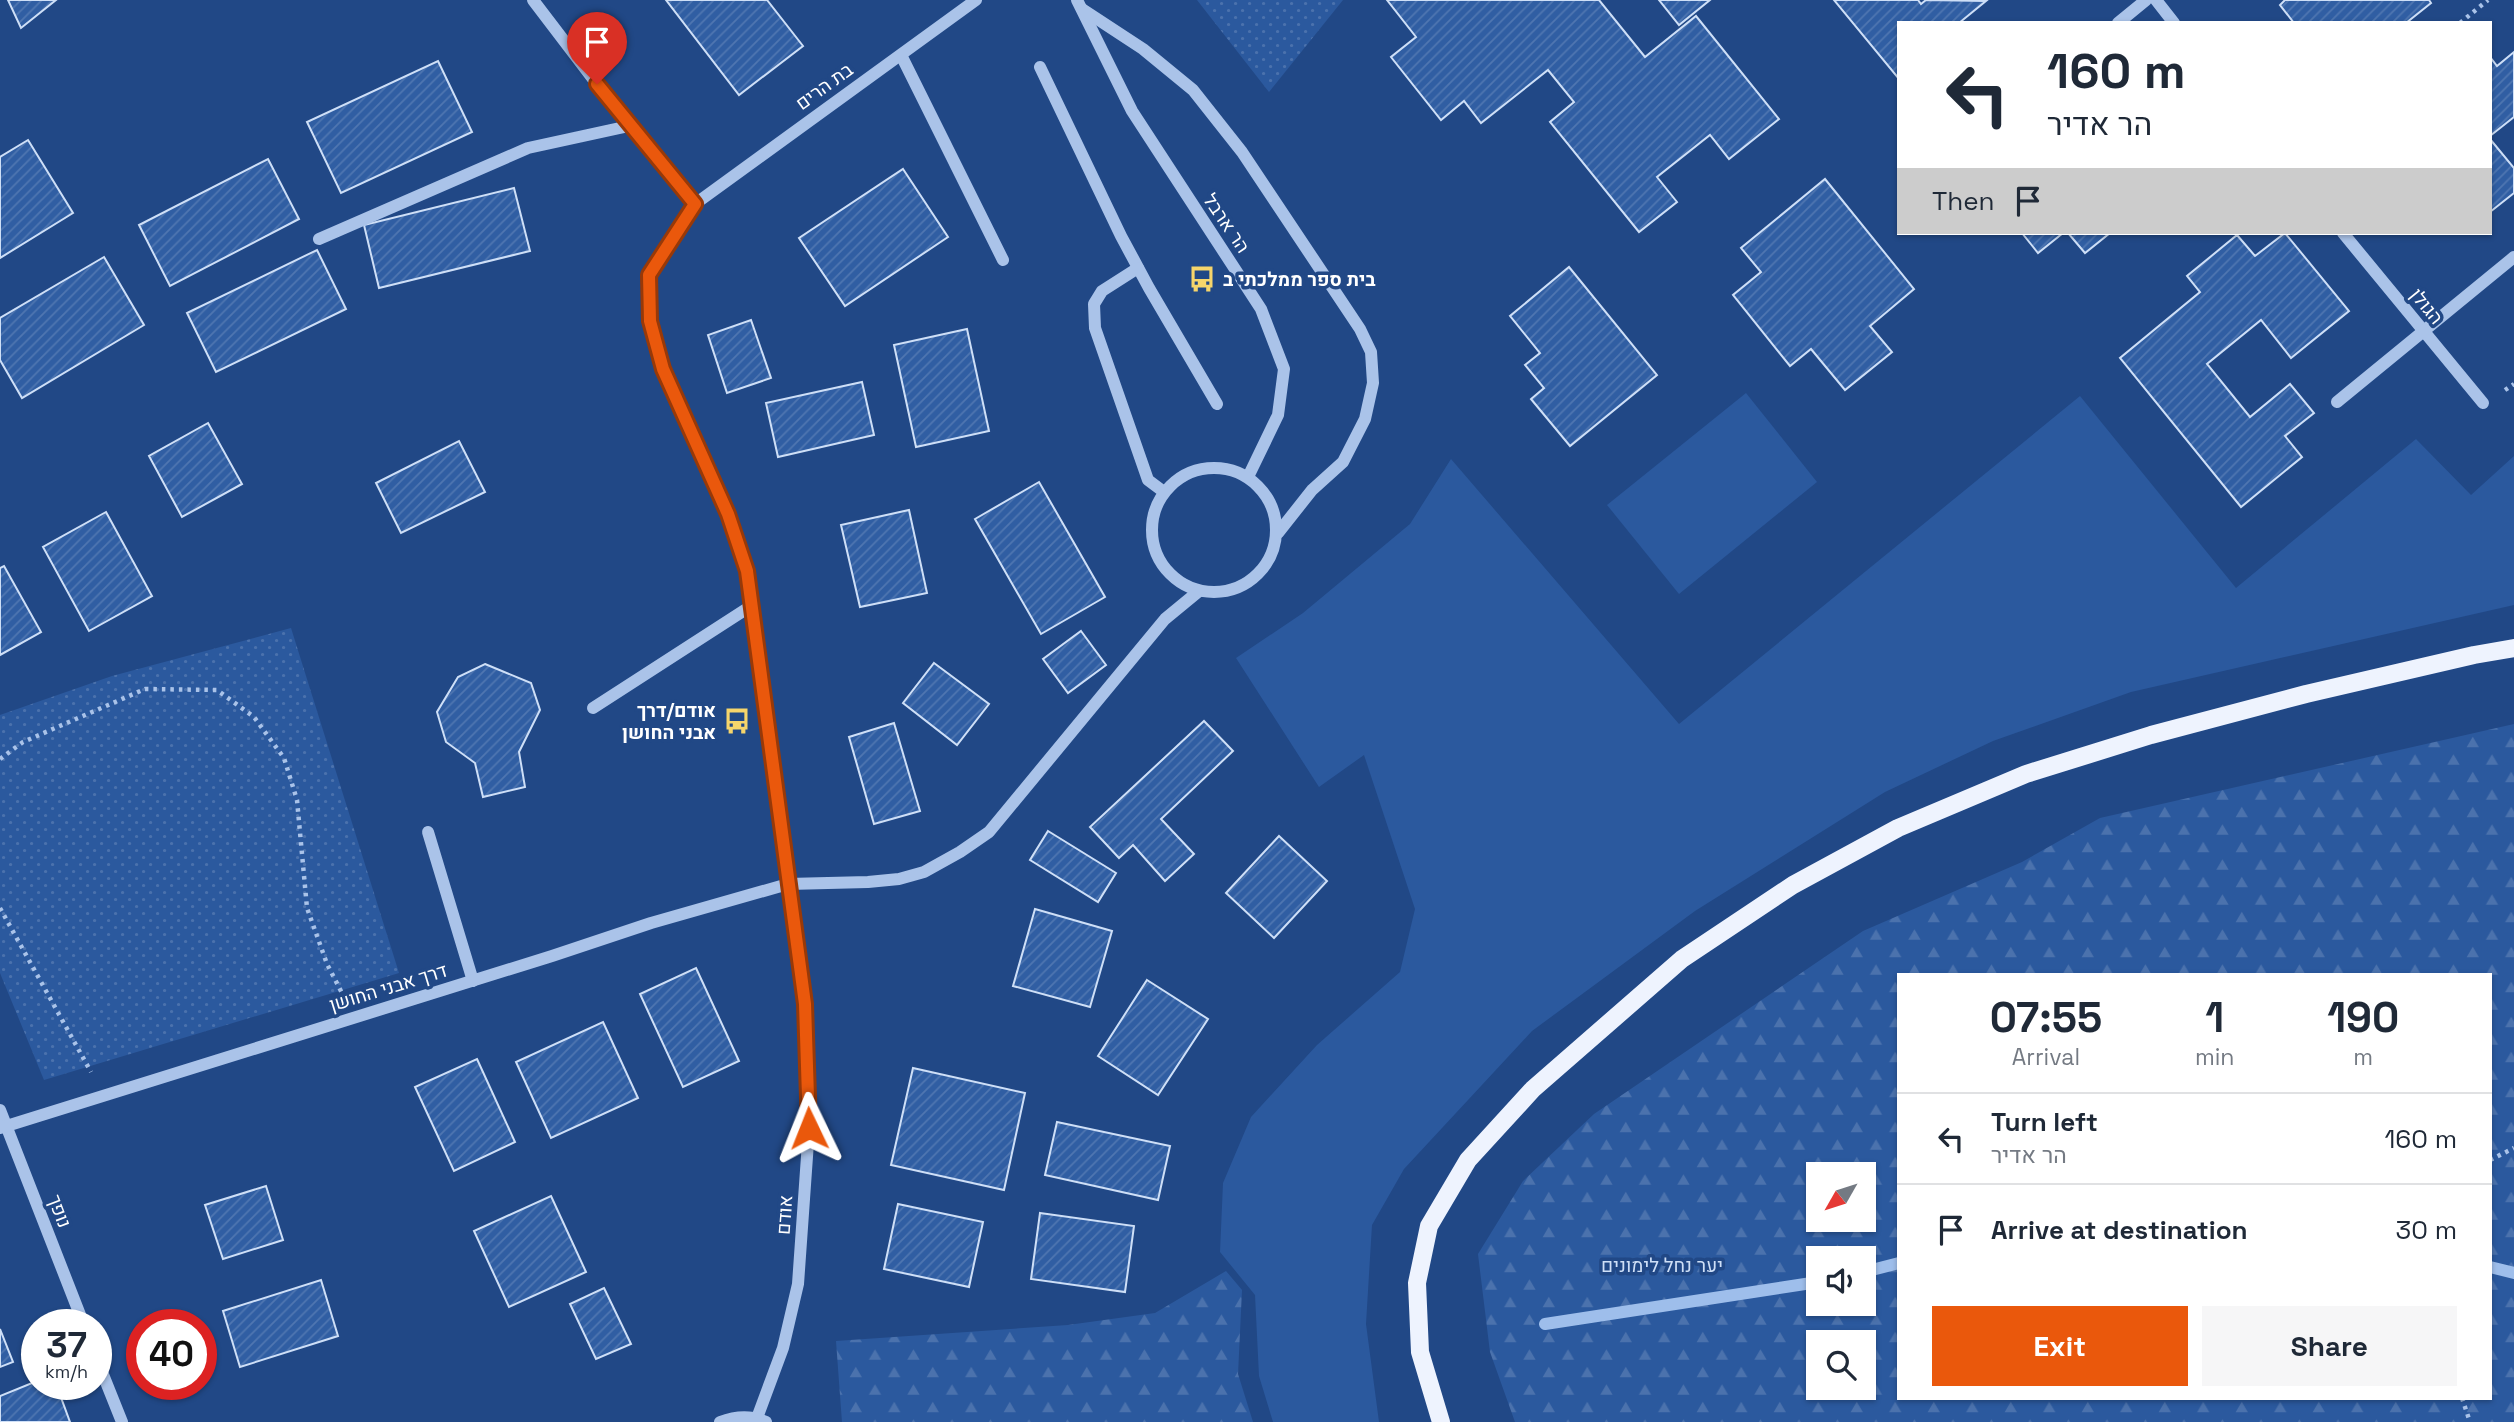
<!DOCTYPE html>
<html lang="en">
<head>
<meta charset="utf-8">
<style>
	body { margin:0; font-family:"Space Grotesk",Heebo,sans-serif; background:#f6f6f7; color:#1f2937; height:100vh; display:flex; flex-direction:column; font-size:26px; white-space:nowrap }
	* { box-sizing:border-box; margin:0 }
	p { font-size:23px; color:#747a83 }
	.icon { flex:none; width:38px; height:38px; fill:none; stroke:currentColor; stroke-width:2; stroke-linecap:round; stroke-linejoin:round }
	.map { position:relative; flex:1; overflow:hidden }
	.drawer { position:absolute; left:1897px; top:973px; width:595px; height:427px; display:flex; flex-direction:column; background:#fff; border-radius:0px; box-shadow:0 2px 5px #0004 }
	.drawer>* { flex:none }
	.guide { position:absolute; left:1897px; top:21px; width:595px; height:214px; border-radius:0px; box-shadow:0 2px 5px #0004; background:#fff; color:#1f2937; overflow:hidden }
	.needle { width:46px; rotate:231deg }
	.tools { position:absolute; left:1806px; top:1162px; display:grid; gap:14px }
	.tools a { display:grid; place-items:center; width:70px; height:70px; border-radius:0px; background:#fff; box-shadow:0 2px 5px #0004; font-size:35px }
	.speed { position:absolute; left:21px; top:1309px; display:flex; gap:14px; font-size:35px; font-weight:700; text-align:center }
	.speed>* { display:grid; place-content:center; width:91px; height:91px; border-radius:50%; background:#fff; box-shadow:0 2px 5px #0004; line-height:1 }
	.speed small { font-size:18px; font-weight:400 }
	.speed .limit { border:10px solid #d22; background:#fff; color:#111 }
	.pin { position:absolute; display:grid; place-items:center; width:60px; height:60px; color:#fff; margin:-72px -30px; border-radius:50% 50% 50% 0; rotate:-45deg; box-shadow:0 0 7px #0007 }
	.pin .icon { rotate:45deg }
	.me { position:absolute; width:77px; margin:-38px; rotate:358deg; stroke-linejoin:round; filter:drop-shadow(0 0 5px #0008) }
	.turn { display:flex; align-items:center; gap:24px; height:147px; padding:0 35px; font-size:32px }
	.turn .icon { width:91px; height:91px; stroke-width:2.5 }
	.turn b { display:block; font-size:49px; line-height:60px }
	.then { display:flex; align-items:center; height:66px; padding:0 35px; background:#0003; gap:14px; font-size:26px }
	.eta { display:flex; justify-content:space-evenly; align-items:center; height:119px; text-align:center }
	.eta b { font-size:42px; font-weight:700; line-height:49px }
	.button { display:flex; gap:14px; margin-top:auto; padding:14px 35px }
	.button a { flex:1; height:80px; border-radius:0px; background:#ea580c; color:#fff; font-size:28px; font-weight:700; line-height:80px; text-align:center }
	.button a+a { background:#f6f6f7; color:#1f2937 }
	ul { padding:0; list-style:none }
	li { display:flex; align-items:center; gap:21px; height:91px; padding:0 35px; border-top:2px solid #e0e1e3 }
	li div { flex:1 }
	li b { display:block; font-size:26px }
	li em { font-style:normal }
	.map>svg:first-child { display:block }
	.grass { fill:#2b599e }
	.forest { fill:url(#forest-firs); fill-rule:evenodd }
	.park { fill:url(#park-dots) }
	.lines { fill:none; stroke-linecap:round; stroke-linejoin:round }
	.stream { stroke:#9ebeeb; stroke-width:12 }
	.building { fill:url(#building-hatch); stroke:#cedff7; stroke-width:2 }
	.path { stroke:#aac3e9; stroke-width:4.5; stroke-dasharray:3.5 5; stroke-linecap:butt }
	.minor { stroke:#aac3e9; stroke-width:12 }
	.major { stroke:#eef3fe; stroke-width:18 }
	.route-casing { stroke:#983908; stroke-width:18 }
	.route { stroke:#ea580c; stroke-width:12 }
	.labels { text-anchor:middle; stroke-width:7; stroke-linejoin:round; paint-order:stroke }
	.street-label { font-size:19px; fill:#fff; stroke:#214886 }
	.poi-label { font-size:19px; font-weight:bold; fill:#fff; stroke:#214886; text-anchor:start }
	.park-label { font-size:19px; fill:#cedff7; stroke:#214886 }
</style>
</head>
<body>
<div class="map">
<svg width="2514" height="1422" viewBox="0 0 2514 1422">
	<defs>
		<pattern id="forest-firs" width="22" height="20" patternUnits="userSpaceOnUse" patternTransform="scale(1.75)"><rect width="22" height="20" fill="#2b599e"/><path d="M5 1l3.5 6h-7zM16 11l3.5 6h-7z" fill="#4b72ad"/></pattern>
		<pattern id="park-dots" width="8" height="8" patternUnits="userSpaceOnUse" patternTransform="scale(1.75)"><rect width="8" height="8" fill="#2b599e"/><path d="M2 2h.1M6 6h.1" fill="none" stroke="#4b72ad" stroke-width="1.8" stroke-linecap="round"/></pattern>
		<pattern id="building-hatch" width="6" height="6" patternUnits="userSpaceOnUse" patternTransform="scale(1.75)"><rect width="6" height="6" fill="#305ea3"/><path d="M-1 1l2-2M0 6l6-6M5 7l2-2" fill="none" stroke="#4f76b1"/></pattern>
	</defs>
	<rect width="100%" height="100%" fill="#214886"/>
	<g class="grass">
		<polygon points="1746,393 1817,482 1679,594 1607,505"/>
		<polygon points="2080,396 2236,588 2416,439 2471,495 2514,456 2514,605 2131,692 1993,741 1885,792 1695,911 1532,1031 1404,1169 1372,1225 1366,1324 1379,1422 1273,1422 1259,1376 1255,1295 1220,1252 1223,1183 1251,1117 1317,1045 1400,972 1415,909 1364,755 1319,787 1236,658 1303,613 1410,524 1451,459 1679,724"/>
	</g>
	<g class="forest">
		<path d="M2514,724V1422H1515L1490,1352L1478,1254L1523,1181L1594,1114L1863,931L2022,862L2100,818ZM1899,975H2490V1398H1899ZM1818,1174H1864V1220H1818ZM1818,1258H1864V1304H1818ZM1818,1342H1864V1388H1818Z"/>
		<polygon points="1226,1271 1242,1290 1238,1374 1253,1422 842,1422 836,1341 1068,1325 1155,1313"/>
	</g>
	<g class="park">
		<polygon points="1197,0 1343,0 1269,92"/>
		<polygon points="291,628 399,973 44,1080 0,973 0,715 112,676"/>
	</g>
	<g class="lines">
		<g class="stream">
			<polyline points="2490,1267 2514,1273"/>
			<polyline points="1864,1272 1899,1263"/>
			<polyline points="1545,1324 1818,1282"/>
		</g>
	</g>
	<g class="building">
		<polygon points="8,0 56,0 21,28"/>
		<polygon points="666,0 767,0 803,46 739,95"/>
		<polygon points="1387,0 1599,0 1645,57 1696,16 1779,119 1729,159 1710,135 1657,177 1677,202 1639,232 1550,122 1574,102 1548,70 1481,123 1464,101 1441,120 1391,57 1416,37"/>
		<polygon points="1659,0 1710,0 1679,25"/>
		<polygon points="1834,0 1918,0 1921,4 1926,0 1986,1 1959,23 1899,23 1899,79"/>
		<polygon points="2285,0 2429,0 2431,3 2406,23 2294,23 2280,5"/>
		<polygon points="2514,52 2514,117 2490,136 2490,57 2497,66"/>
		<polygon points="438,61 472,132 341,193 307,122"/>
		<polygon points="2490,139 2514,168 2514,193 2490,212"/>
		<polygon points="28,140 73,213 0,258 0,157"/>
		<polygon points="268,159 299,219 170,286 139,225"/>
		<polygon points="903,169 948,237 845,306 799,238"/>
		<polygon points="1825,179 1914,289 1870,326 1892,352 1845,390 1811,349 1790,366 1733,295 1761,272 1741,248"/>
		<polygon points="514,188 530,251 379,288 364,225"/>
		<polygon points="2022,233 2063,233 2038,253"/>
		<polygon points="2068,233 2110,233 2085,253"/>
		<polygon points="2285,233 2349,311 2291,358 2261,320 2207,364 2250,417 2290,384 2314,413 2285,436 2302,457 2241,507 2120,358 2200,292 2187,276 2237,235 2255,256"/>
		<polygon points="317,250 346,309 216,372 187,313"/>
		<polygon points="104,257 144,325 22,398 0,360 0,318"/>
		<polygon points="1569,267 1657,375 1570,446 1531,399 1544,388 1525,365 1540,353 1510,316"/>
		<polygon points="751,320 771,378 727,393 708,335"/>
		<polygon points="967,329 989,431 916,447 894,345"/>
		<polygon points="862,382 874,435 778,457 766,403"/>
		<polygon points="208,423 242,484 182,517 149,456"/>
		<polygon points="459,441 485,492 401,533 376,483"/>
		<polygon points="1039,482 1105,597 1041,634 975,519"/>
		<polygon points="909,510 927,593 860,607 841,525"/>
		<polygon points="106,512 152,596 89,631 43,547"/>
		<polygon points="4,566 41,632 0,655 0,568"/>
		<polygon points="1081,631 1106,665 1068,693 1043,659"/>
		<polygon points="934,663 989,704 957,745 903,703"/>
		<polygon points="485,664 531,683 540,710 519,752 525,787 483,797 475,763 446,742 437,712 458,677"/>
		<polygon points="1204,721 1233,751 1161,819 1194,854 1165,881 1133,845 1119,858 1090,827"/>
		<polygon points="894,723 920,811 874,824 849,737"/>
		<polygon points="1048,831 1116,873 1098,902 1030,860"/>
		<polygon points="1279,836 1327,881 1274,938 1226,893"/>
		<polygon points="1035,909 1112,931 1090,1007 1013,986"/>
		<polygon points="696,968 739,1061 683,1087 640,994"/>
		<polygon points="1147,980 1208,1019 1158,1095 1098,1056"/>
		<polygon points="603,1022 638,1098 551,1138 516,1062"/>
		<polygon points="477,1059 515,1142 454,1171 415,1087"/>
		<polygon points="913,1068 1025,1093 1004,1190 891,1165"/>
		<polygon points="1057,1122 1170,1146 1158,1200 1045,1175"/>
		<polygon points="266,1186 283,1240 223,1259 205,1205"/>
		<polygon points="551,1196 586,1272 509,1307 474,1231"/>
		<polygon points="898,1204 983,1222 969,1287 884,1269"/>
		<polygon points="1040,1213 1134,1226 1125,1292 1031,1279"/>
		<polygon points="321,1280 338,1336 240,1367 223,1311"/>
		<polygon points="604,1288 631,1344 596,1359 570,1304"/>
		<polygon points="0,1329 13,1362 0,1367"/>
		<polygon points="37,1381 37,1384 56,1384 70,1422 0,1422 0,1396"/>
	</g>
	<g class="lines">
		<g class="path">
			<polyline points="2460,23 2488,0"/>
			<polyline points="2505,390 2514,384"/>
			<polyline points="0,759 23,742 145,689 217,690 254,717 284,758 297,800 307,908 327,964 343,995"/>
			<polyline points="0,908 91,1072"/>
			<polyline points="2490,1160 2514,1148"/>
			<polyline points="2462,1398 2470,1422"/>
		</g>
		<g class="minor">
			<polyline points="533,0 629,126 695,204"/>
			<polyline points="1077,0 1132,111 1261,309 1284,369 1278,415 1248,477"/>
			<polyline points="2156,0 2174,23"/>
			<polyline points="1082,9 1143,49 1193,90 1242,152 1360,329 1371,352 1373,383 1365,419 1343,462 1312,490 1278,533"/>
			<polyline points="2118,23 2146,0"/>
			<polyline points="901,55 1003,260"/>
			<polyline points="1040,67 1121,236 1149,288 1217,404"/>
			<polyline points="2343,233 2483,403"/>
			<polyline points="319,239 528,148 629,126"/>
			<polyline points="1138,268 1102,291 1094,304 1095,328 1148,480 1164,492"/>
			<polyline points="2337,402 2514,257"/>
			<circle cx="1214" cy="530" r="62"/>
			<polyline points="593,708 751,606"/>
			<polyline points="428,832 473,981"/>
			<polyline points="0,1110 84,1325"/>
			<polyline points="0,1128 552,956 651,923 788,884 868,882 899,879 924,872 960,852 989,832 1165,619 1199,591"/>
			<polyline points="96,1357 122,1422"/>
			<polyline points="757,1418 783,1348 798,1284 809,1128 805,1004 746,571 728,514 663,369 650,321 649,275 695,204 976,0"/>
			<path d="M720,1422C736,1416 751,1415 766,1422"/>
		</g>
		<polyline class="major" points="1441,1422 1420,1352 1417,1283 1429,1226 1468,1160 1533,1089 1682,959 1793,885 1898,828 2026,774 2151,735 2306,694 2474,655 2514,648"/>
	</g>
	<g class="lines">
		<g class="route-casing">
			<polyline id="route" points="597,84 695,204 649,275 650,321 663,369 728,514 747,571 805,1004 809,1128"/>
		</g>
		<use href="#route" class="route"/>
	</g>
	<defs>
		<g id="bus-bare" transform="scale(2.1)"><path d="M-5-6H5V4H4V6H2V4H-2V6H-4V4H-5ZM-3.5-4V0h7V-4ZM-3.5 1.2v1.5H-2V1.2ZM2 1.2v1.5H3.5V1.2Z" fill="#f6d56b" stroke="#214886" stroke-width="2.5" paint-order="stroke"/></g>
	</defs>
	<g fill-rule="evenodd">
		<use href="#bus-bare" x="1202" y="279"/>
		<use href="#bus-bare" x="737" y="721"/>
	</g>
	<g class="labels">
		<g class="street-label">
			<text transform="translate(824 86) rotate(-36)" y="7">בת הרים</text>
			<text transform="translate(1227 223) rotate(56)" y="7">הר ארבל</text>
			<text transform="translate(2427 306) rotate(51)" y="7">הגולן</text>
			<text transform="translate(388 987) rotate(-17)" y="7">דרך אבני החושן</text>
			<text transform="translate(60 1211) rotate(69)" y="7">נופך</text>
			<text transform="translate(784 1215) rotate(-86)" y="7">אודם</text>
		</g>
		<g class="poi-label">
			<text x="1223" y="286">בית ספר ממלכתי ב</text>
			<text x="716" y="717" text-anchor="end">אודם/דרך<tspan x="716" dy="22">אבני החושן</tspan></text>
		</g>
		<g class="park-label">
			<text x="1662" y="1272">יער נחל לימונים</text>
		</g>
	</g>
</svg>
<div class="tools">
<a><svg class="needle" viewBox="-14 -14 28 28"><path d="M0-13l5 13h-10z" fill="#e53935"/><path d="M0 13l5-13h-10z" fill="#747a83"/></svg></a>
<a><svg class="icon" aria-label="sound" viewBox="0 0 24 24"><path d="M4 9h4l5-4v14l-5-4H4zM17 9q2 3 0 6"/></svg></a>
<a><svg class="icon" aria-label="search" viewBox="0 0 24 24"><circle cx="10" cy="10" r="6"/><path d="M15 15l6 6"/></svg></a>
</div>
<div class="speed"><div>37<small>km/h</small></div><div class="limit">40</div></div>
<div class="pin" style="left:597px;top:84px;background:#d93025"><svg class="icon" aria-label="arrive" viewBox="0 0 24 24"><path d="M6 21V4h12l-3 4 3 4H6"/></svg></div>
<svg class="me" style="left:809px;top:1128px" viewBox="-20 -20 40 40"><path d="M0-17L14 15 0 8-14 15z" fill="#ea580c" stroke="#fff" stroke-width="4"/></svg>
<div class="guide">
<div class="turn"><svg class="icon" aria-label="left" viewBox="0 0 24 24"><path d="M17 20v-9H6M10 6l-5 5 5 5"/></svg><div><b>160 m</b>הר אדיר</div></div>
<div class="then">Then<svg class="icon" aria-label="arrive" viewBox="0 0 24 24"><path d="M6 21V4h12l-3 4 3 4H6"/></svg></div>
</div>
<section class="drawer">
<div class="eta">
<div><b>07:55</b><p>Arrival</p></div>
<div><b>1</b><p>min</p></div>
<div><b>190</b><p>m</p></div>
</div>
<ul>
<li><svg class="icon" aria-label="left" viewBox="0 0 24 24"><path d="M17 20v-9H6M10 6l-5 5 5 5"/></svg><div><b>Turn left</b><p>הר אדיר</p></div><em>160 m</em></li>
<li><svg class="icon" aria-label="arrive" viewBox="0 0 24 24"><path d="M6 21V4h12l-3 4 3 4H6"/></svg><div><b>Arrive at destination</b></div><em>30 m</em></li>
</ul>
<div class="button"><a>Exit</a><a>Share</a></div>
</section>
</div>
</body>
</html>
